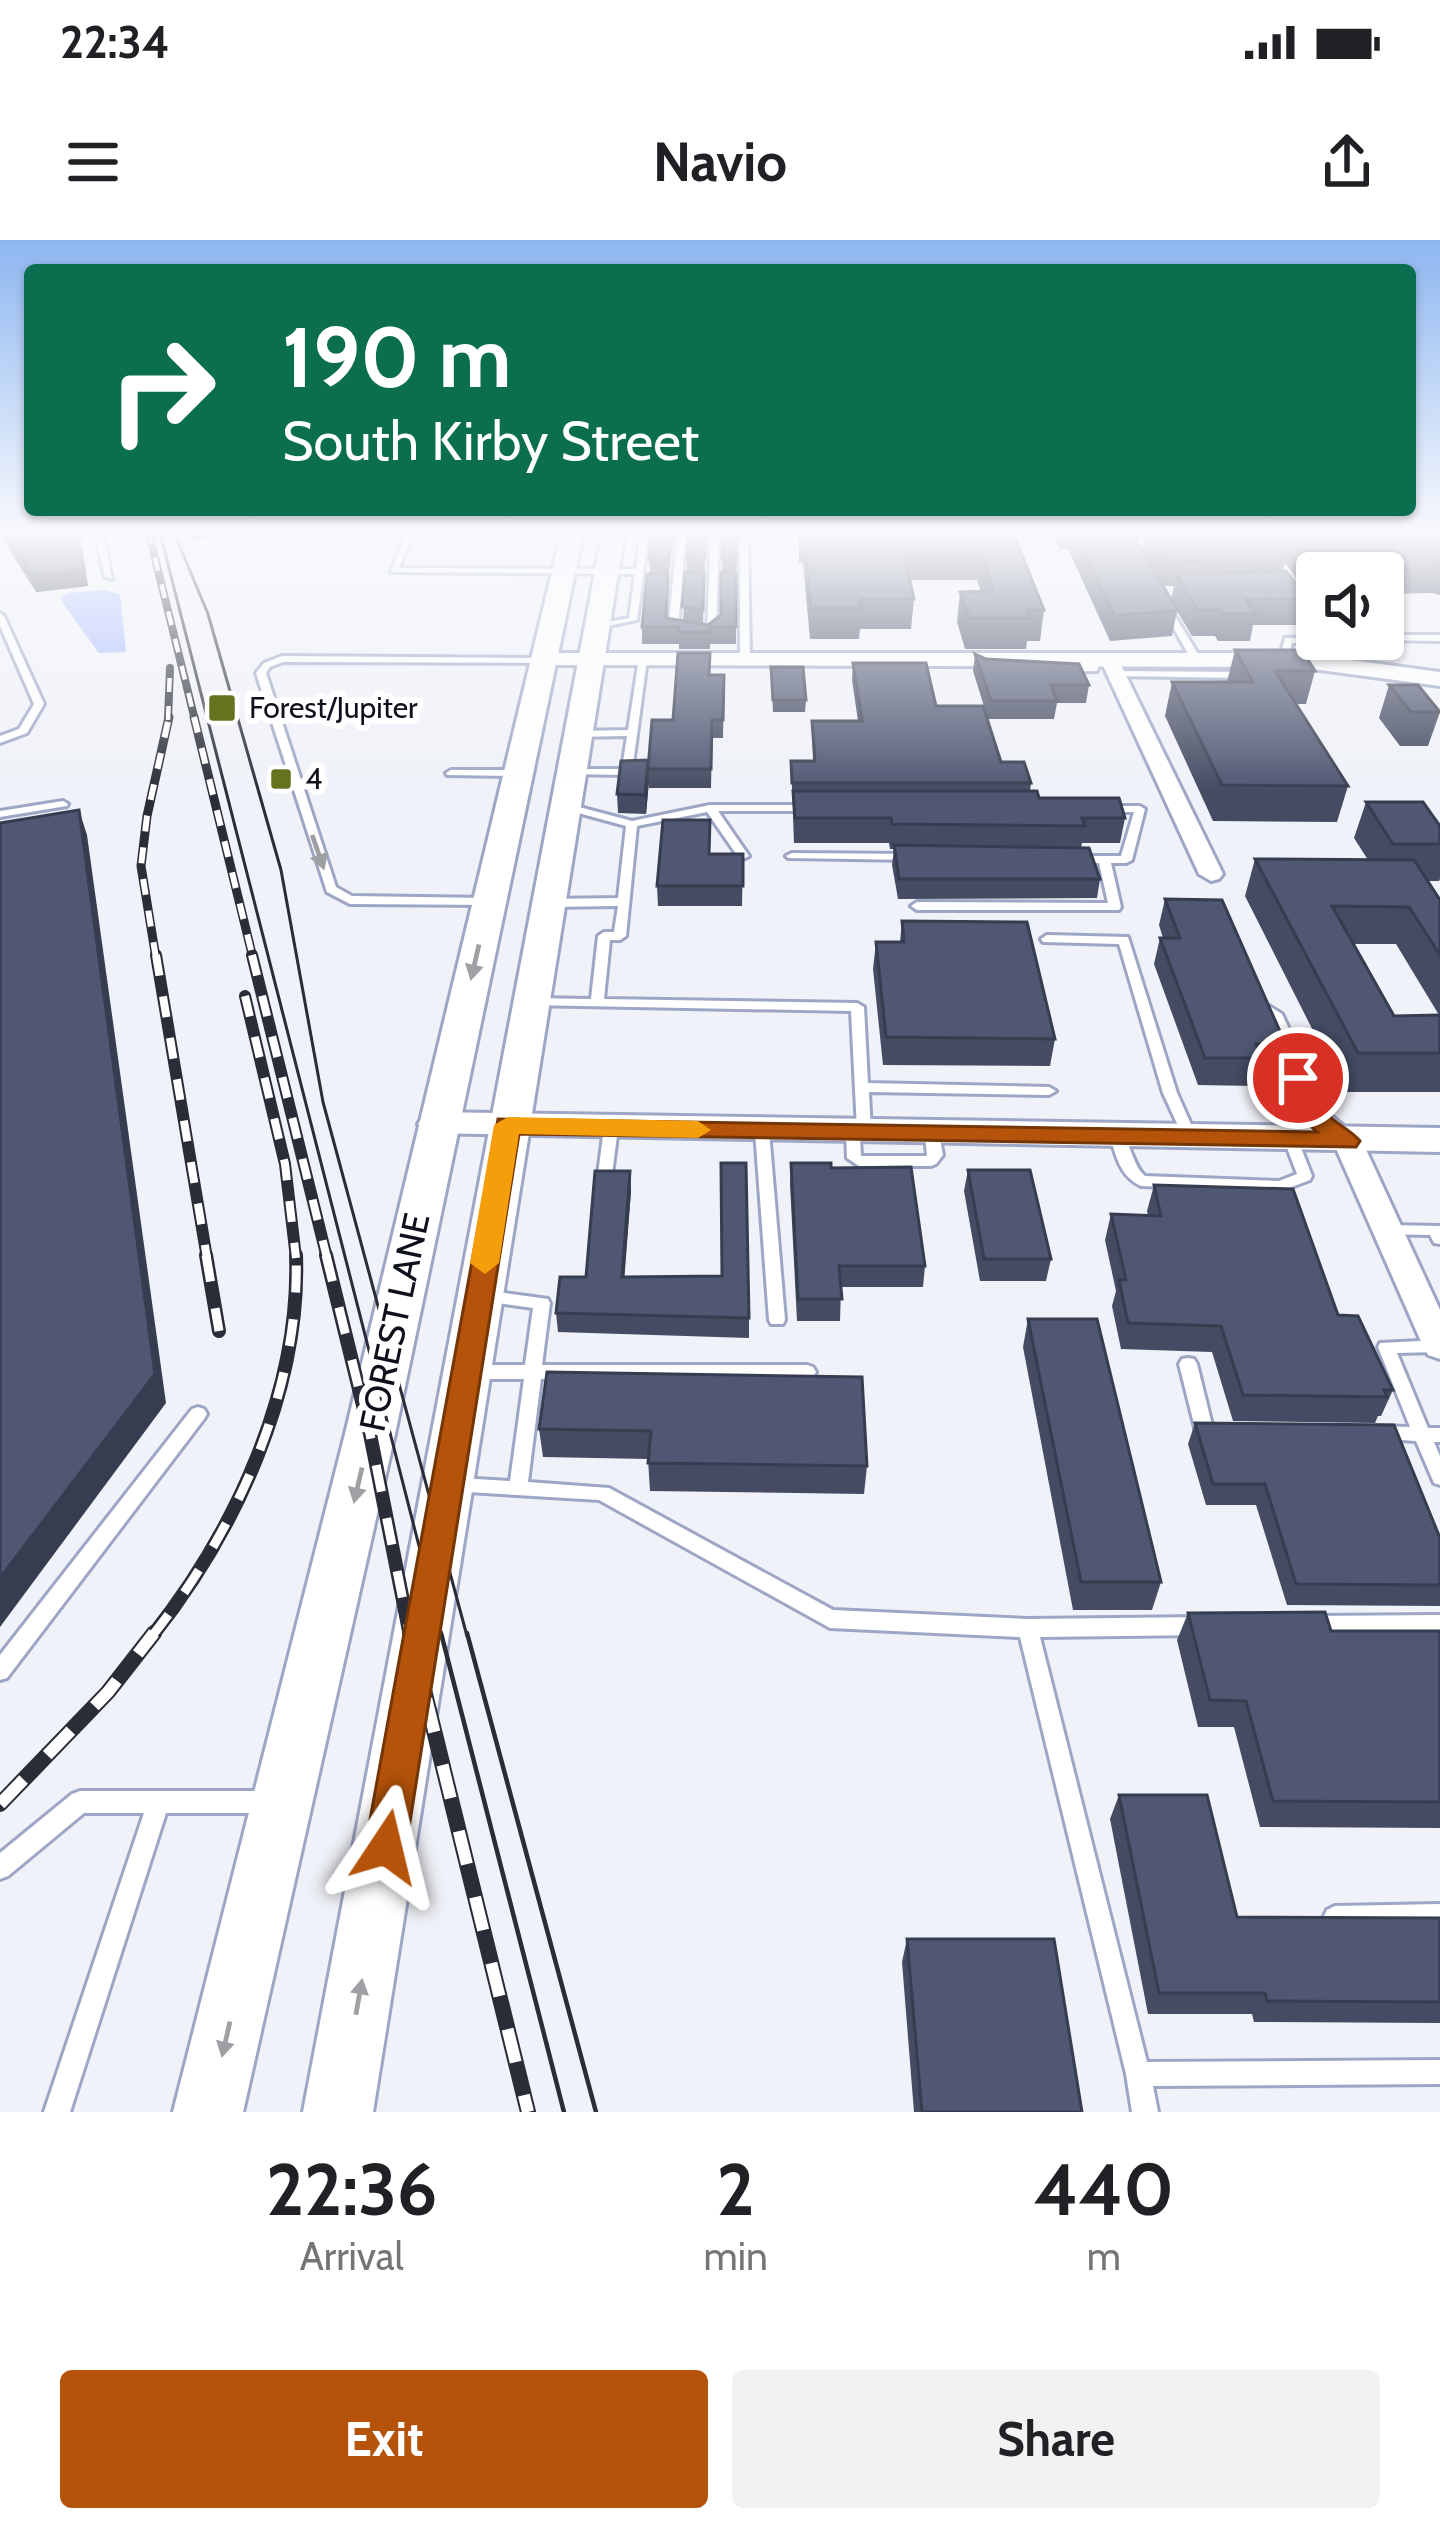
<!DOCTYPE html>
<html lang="en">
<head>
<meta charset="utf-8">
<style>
	body { margin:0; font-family:Cabin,sans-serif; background:#f2f2f2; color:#202124; height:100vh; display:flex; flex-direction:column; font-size:45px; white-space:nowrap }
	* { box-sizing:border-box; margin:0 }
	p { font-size:39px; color:#757577 }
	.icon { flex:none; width:66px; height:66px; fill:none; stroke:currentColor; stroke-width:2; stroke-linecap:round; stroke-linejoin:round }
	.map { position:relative; height:1872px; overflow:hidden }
	.side { display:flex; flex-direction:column; background:#fff; flex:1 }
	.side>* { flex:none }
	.hud { position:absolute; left:24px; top:24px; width:1392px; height:252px; border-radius:12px; box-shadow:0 3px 9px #0004; background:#0b6e4f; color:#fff; overflow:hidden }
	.tools { position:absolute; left:1296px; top:312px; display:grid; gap:24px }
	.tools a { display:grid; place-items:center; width:108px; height:108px; border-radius:12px; background:#fff; box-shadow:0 3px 9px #0004; font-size:60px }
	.pin { position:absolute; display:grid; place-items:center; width:102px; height:102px; color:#fff; margin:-51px; border:6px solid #fff; border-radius:50%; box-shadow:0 3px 12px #0007 }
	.me { position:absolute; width:132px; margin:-66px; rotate:10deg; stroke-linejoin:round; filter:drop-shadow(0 0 9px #0008) }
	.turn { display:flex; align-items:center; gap:42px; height:252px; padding:0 60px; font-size:54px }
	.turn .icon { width:156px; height:156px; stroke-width:2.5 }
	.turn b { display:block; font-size:84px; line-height:102px }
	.eta { display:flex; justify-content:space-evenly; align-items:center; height:204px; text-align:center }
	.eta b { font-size:72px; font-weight:800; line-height:84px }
	.action { display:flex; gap:24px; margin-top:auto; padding:24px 60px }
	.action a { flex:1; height:138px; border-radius:12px; background:#b45309; color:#fff; font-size:48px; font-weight:800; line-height:138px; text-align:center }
	.action a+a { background:#f2f2f2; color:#202124 }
	.status { display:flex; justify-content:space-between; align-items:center; height:84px; padding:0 60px; background:#fff; direction:ltr }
	.status svg { height:33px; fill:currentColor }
	header { display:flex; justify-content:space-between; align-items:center; height:156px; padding:0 60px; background:#fff; font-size:54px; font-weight:800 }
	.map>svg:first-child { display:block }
	.water { fill:#a6b9fe }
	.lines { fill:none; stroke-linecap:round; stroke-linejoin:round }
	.service-casing { stroke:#9da6c5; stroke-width:6 }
	.minor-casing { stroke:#9da6c5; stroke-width:6 }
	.tertiary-casing { stroke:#9da6c5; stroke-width:6 }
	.secondary-casing { stroke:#9da6c5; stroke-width:6 }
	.service { fill:#fff; fill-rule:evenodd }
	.minor { fill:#fff; fill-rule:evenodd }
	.tertiary { fill:#fff; fill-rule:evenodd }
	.secondary { fill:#fff; fill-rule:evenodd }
	.tram-far1 { stroke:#2a2d38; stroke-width:3 }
	.tram { stroke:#2a2d38; stroke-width:4.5 }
	.rail-far4-casing { stroke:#2a2d38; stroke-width:8 }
	.rail-far3-casing { stroke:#2a2d38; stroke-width:9 }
	.rail-far2-casing { stroke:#2a2d38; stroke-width:12 }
	.rail-far1-casing { stroke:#2a2d38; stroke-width:14 }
	.rail-casing { stroke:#2a2d38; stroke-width:16 }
	.rail-far4 { stroke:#fff; stroke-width:4.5; stroke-dasharray:14; stroke-linecap:butt }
	.rail-far3 { stroke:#fff; stroke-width:6; stroke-dasharray:16; stroke-linecap:butt }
	.rail-far2 { stroke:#fff; stroke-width:8; stroke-dasharray:21; stroke-linecap:butt }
	.rail-far1 { stroke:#fff; stroke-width:9; stroke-dasharray:27; stroke-linecap:butt }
	.rail { stroke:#fff; stroke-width:12; stroke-dasharray:34; stroke-linecap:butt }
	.wall { fill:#444b62; fill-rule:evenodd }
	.shaded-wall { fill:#373d50 }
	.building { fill:#4f5772; stroke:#373d50; stroke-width:3 }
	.oneway { fill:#9fa0a4 }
	.route { fill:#b45309; stroke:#753606; stroke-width:3 }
	.slow { fill:#f59e0b }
	.poi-dot { fill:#65731f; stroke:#fff; stroke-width:4.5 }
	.labels { text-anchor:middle; stroke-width:12; stroke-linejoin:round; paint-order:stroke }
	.far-poi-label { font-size:30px; fill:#0e111c; stroke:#fff; text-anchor:start }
	.street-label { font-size:36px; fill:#0e111c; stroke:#fff }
</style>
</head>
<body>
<div class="status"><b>22:34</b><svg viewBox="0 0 49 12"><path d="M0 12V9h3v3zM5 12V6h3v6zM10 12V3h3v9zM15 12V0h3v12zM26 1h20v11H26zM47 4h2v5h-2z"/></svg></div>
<header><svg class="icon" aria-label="menu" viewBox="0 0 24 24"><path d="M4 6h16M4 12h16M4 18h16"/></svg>Navio<svg class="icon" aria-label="share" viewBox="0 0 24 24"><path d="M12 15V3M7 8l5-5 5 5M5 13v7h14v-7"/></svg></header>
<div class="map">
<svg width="1440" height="1872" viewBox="0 0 1440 1872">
	<rect width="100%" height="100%" fill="#f0f2f9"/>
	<polygon class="water" points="104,350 120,354 126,412 99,413 60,359 68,353"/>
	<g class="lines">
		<g class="service-casing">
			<g id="service">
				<polygon points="94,290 102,290 112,339 105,337"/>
				<polygon points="407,290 415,290 399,328 636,329 641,290 649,290 637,380 597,388 593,385 629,378 635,334 391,332"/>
				<polygon points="678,290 686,290 678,389 684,394 679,397 668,390"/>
				<polygon points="711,290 719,290 716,392 703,398 698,395 707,391"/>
				<polygon points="740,290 748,290 750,420 745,423 740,420"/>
				<polygon points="1164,367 1171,369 1201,419 1199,421 1191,419 1163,369"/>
				<polygon points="0,373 4,376 44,464 27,493 0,503 0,496 19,489 34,464 0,386"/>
				<polygon points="1383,395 1440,395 1440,401 1380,400 1383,399"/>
				<polygon points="1317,397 1317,399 1338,399 1333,402 1292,403 1287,422 1279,420 1285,398"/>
				<polygon points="282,416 548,418 550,420 545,423 283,422 270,427 266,433 336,647 352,656 489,658 493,659 493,665 350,664 327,652 256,433 264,423"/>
				<polygon points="1093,417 1101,419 1097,431 1062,432 1057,429 1062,426 1090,426"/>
				<polygon points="639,418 647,420 632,532 627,535 566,534 565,532 570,529 622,529 627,496 576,497 571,494 576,491 628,490"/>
				<polygon points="1116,431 1245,432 1250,435 1245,438 1113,436 1111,434"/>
				<polygon points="451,530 519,530 524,533 519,536 447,535 446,533"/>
				<polygon points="63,561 68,564 67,566 0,577 0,571"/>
				<polygon points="564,563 632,581 710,565 813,565 818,568 813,571 718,571 749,616 743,619 739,618 707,572 637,586 626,696 620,700 610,700 604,759 857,763 864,767 868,843 1049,847 1056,851 1049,855 869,852 871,893 869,896 860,897 861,916 927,916 925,894 932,889 939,894 943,915 936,924 931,926 859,926 847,918 846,893 848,890 857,889 851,771 527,765 525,762 532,758 591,759 598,696 604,692 614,692 618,666 548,667 542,663 548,659 618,658 626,586 560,568 560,564"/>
				<polygon points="1140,566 1145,569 1132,620 1126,623 1111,623 1121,667 1119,670 917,670 911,666 917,662 1108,663 1099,623 1075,622 1069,619 1075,616 1121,616 1134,572 1101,572 1096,569 1101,566"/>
				<polygon points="792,613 913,614 919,617 913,620 788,618 786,616"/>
				<polygon points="1047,695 1128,697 1177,853 1197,898 1195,901 1185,901 1163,853 1119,704 1043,702 1041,699"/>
				<polygon points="611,883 618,888 612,934 605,939 598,934 604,888"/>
				<polygon points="762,886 769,891 785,1080 783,1084 771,1084 769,1080 755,891"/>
				<path d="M1117,892C1132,900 1131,924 1145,936L1279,941L1297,934L1284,900L1291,895L1298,900L1312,936L1310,940L1281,951L1141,946C1120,936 1117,918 1110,897Z"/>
				<polygon points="1387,985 1440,986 1440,1004 1434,1003 1430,995 1381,994 1379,990 1381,986"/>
				<polygon points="482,1050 548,1059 550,1063 542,1125 807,1125 813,1127 816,1132 813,1137 807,1139 541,1139 528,1242 609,1248 833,1370 1028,1379 1203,1377 1210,1380 1213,1386 1210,1392 1203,1395 1040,1397 1147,1822 1440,1820 1440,1844 1153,1846 1158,1872 1132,1872 1126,1834 1020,1397 830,1388 599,1260 451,1251 449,1246 451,1241 458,1238 510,1241 524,1139 476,1139 470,1137 467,1132 470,1127 476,1125 525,1125 533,1068 476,1060 474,1056 476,1052"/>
				<polygon points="1440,1100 1439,1112 1397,1113 1428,1188 1440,1188 1440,1202 1434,1202 1440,1216 1440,1245 1434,1243 1416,1201 1371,1198 1368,1193 1371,1188 1377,1186 1410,1187 1378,1107 1380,1103"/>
				<polygon points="1188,1118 1194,1119 1197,1124 1212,1185 1221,1187 1224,1192 1221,1197 1215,1199 1199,1197 1196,1192 1179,1124 1182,1119"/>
				<polygon points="198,1167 204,1169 207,1174 204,1179 7,1438 0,1440 0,1415 192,1169"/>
				<polygon points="1440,1375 1440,1393 1311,1394 1304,1391 1301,1385 1304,1379 1311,1376"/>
				<polygon points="80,1551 267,1551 275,1554 278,1562 275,1570 267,1573 166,1573 70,1872 44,1872 144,1573 84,1573 8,1636 0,1639 0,1613 72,1554"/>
				<polygon points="1440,1664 1440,1688 1335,1690 1327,1686 1323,1678 1327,1670 1335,1666"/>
			</g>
		</g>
		<g class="minor-casing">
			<g id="minor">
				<polygon points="1109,413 1118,419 1223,634 1219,639 1211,641 1199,634 1100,419"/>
				<polygon points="1269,766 1282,774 1328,873 1362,901 1440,1070 1440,1119 1428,1115 1423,1106 1335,906 1302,878 1256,774"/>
			</g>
		</g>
		<g class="tertiary-casing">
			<g id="tertiary">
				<polygon points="545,413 1298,413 1440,432 1440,446 1298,427 536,425 536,415"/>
				<polygon points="437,872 1440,888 1440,912 424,893 418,884 424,875"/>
			</g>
		</g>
		<g class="secondary-casing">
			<g id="secondary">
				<polygon points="562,290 584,290 395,1194 243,1872 173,1872 345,1194"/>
				<polygon points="603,290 625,290 373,1872 303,1872"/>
			</g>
		</g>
		<use href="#service" class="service"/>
		<use href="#minor" class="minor"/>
		<use href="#tertiary" class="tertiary"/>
		<use href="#secondary" class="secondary"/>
		<g class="tram-far1">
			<polyline points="173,290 208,374 281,630 323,862 467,1396"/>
			<polyline points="161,297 442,1396"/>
		</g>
		<g class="tram">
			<polyline points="441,1393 564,1872"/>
			<polyline points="467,1393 596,1872"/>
		</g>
		<g class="rail-far4-casing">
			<g id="rail-far4">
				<polyline points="148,290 195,480"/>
				<polyline points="168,480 170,428"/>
			</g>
		</g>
		<g class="rail-far3-casing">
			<g id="rail-far3">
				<polyline points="194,477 253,718"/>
				<polyline points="156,718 141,626 147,576 169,477"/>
			</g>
		</g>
		<g class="rail-far2-casing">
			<g id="rail-far2">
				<polyline points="156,715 207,1018"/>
				<polyline points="252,715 327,1018"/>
				<polyline points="245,756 285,924 296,1018"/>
			</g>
		</g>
		<g class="rail-far1-casing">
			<g id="rail-far1">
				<polyline points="206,1015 219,1091"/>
				<polyline points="326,1015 370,1194 410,1396"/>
				<path d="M152,1396C235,1292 301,1150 296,1015"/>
			</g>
		</g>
		<g class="rail-casing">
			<g id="rail">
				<polyline points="410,1393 528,1872"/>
				<polyline points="0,1564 108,1452 154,1393"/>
			</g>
		</g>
		<use href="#rail-far4" class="rail-far4"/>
		<use href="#rail-far3" class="rail-far3"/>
		<use href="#rail-far2" class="rail-far2"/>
		<use href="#rail-far1" class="rail-far1"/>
		<use href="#rail" class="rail"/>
	</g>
	<g class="wall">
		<polygon points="0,290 79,290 88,346 36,352 0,295"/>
		<polygon points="185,290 211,290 205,299 188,299"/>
		<polygon points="673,290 668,335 667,378 683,381 687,319 706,290 703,384 708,385 721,375 723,290 737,290 736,404 710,404 710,409 679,409 679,404 642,404 642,387 650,334 649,319"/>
		<polygon points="799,290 1012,290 1044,370 1040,401 1027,401 1026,409 965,409 957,382 960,352 981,352 977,340 910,340 914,359 911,389 860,389 859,399 810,399 803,323 799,323"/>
		<path d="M1051,290H1320L1318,294L1440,293V355L1432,353L1383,354V333H1317V355H1304L1307,359L1300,385H1253L1250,401H1218L1215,396H1192L1177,371L1172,396L1110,401L1068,309H1060ZM1135,298H1144L1142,310ZM1285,323L1298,341L1297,345L1283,331ZM1163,346H1174L1171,360Z"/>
		<polygon points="1235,410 1315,431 1306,464 1297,464 1348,546 1337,582 1213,581 1165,476 1172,442 1227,442"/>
		<polygon points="975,414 986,419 1089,445 1086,463 1057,463 1054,479 988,479 973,431"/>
		<polygon points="853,423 936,466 1001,522 1031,543 1030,551 1039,558 1125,578 1120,603 1082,603 1081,608 1100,639 1097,658 898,659 892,625 894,609 890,609 889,603 794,603 791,521 813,521 812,481 858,481 852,440"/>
		<polygon points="771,427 806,460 805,472 773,472"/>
		<polygon points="710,435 724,435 723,498 712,498 711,548 649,548 649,541 646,574 618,573 617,554 648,520 673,480"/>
		<polygon points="1389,445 1440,472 1428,506 1400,506 1379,478"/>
		<path d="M1366,562L1440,586V639L1439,641H1428L1440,660V852H1344L1245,656L1255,619L1368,620L1354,598ZM1354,704H1396L1439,775L1394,776Z"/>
		<polygon points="743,614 742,666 658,666 657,646"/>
		<polygon points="1165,659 1286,805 1277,832 1258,832 1254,846 1198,845 1154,724 1160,698 1163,698 1159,685"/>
		<polygon points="902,681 1055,799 1050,826 883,825 873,729 876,702 900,702"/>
		<polygon points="791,923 831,928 925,1026 923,1047 841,1047 840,1081 797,1081 790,944"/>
		<polygon points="968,930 1051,1019 1046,1041 980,1041 964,951"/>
		<polygon points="630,931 631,951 624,1037 749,1078 749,1098 558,1092 556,1073 586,1037"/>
		<polygon points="1154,945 1338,1075 1393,1150 1381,1176 1378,1176 1375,1183 1233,1181 1212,1112 1121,1109 1112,1066 1116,1051 1105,1000 1111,974 1148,975 1147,971"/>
		<polygon points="1028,1079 1161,1342 1152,1370 1073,1370 1023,1107"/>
		<polygon points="547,1132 867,1226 864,1254 650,1251 648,1219 543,1217 539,1189"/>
		<polygon points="1195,1183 1440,1345 1440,1366 1287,1365 1256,1265 1206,1265 1188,1204"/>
		<polygon points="1188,1373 1331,1391 1440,1391 1440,1588 1260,1587 1234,1487 1198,1487 1177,1400"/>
		<polygon points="1119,1555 1237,1677 1440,1678 1440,1783 1254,1782 1252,1774 1148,1774 1110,1579"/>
		<polygon points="907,1699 1082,1872 914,1872 902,1722"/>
	</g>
	<g class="shaded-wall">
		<polygon points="77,290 79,290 88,346 36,352 32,336"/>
		<polygon points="673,290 673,299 669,335 669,319"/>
		<polygon points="1266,290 1282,290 1278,305"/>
		<polygon points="648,520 649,541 646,574 645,555"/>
		<polygon points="79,570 87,595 166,1163 0,1387 0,1338"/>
		<polygon points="630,931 631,951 623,1056 622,1037"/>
	</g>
	<g class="building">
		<polygon points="2,290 77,290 84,330 32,336"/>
		<polygon points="652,290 672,290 669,319 649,319"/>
		<polygon points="689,290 706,290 705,319 687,319"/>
		<polygon points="723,290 736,290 736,319 722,319"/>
		<polygon points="800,290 1012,290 1044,370 1027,370 1030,378 969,378 960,352 993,351 981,311 903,310 914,359 860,359 861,368 811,368 804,295 800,295"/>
		<polygon points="1074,290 1130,290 1178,371 1114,375"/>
		<polygon points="1147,290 1267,290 1286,319 1167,322"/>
		<polygon points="1440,293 1440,328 1300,330 1306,319 1288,295"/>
		<polygon points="1286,331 1307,359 1245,359 1256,374 1224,374 1221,370 1198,370 1176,334"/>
		<polygon points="685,332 704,332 703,370 682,367"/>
		<polygon points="721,332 736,333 736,387 710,387 710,392 679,392 679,387 642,387 647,334 668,334 666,378 708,385 721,375"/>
		<polygon points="1235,410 1302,410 1315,431 1275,431 1348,546 1222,545 1172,442 1253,442"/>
		<polygon points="678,413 710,413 709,435 724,435 723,480 712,480 711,529 648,529 652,480 673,480"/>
		<polygon points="975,414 986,419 1079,424 1089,445 1051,445 1057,461 991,461"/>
		<polygon points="853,423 926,423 936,466 983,466 1001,522 1024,522 1031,543 792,543 791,521 815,521 812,481 862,481"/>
		<polygon points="771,427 803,427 806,460 773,460"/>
		<polygon points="1389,445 1418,445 1440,472 1411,472"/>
		<polygon points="648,520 645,555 617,554 621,521"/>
		<polygon points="793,551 1037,551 1039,558 1119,558 1125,578 1082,578 1085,586 892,584 891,578 795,578"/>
		<polygon points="1366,562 1423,562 1440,586 1440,604 1393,604"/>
		<polygon points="79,570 155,1134 0,1338 0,583"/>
		<polygon points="663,580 710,580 709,614 743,614 743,646 657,646"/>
		<polygon points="894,605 1089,608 1100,639 899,639"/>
		<polygon points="1255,619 1414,620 1440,660 1440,715 1409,667 1332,666 1394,776 1440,775 1440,813 1358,813"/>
		<polygon points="1165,659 1222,660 1286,805 1256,804 1262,818 1205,818 1160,698 1180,698"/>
		<polygon points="902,681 1027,682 1055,799 886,797 876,702 904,702"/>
		<polygon points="721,923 746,923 749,1078 556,1073 560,1037 586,1037 595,931 630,931 622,1037 722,1036"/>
		<polygon points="791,923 831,923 831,928 911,927 925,1026 839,1026 842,1059 798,1059"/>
		<polygon points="968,930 1030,930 1051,1019 984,1019"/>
		<polygon points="1154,945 1293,949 1338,1075 1358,1076 1393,1150 1384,1150 1387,1157 1243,1155 1221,1086 1128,1083 1119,1040 1126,1040 1111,974 1161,976"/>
		<polygon points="1028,1079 1097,1079 1161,1342 1081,1342"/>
		<polygon points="547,1132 862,1137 867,1226 648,1223 651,1191 539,1189"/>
		<polygon points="1195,1183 1394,1185 1440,1298 1440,1345 1296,1344 1265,1244 1213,1244"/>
		<polygon points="1325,1372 1331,1391 1440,1391 1440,1562 1273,1561 1246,1461 1210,1460 1188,1373"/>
		<polygon points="1119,1555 1207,1555 1237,1677 1440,1678 1440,1762 1267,1761 1265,1753 1159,1753"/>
		<polygon points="907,1699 1054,1699 1082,1872 922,1872"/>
	</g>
	<defs><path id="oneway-solid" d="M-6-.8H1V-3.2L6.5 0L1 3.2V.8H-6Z" transform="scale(3)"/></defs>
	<g class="oneway">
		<use href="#oneway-solid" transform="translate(318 612) rotate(71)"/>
		<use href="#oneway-solid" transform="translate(475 722) rotate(103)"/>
		<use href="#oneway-solid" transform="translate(358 1245) rotate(103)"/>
		<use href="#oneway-solid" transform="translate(359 1757) rotate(-80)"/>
		<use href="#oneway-solid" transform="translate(226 1799) rotate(103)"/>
	</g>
	<linearGradient id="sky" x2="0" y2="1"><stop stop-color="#8db6f1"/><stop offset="0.53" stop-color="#f8f9fc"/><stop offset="1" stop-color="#f8f9fc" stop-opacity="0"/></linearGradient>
	<rect width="1440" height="552" fill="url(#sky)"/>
	<path class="route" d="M1298,831C1318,838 1314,859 1327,874C1336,884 1351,890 1360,901L1356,907L519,894L406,1607L400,1622L386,1628L371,1622L365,1607L498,879L1317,892L1302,878L1285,838Z"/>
	<polygon class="slow" points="508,877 698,881 711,890 698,898 519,894 499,1023 485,1034 470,1023 494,885"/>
	<g class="poi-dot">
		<rect x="207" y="453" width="30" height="30" rx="6"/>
		<rect x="269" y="527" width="24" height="24" rx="6"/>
	</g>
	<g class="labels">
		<g class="far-poi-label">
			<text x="249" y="478">Forest/Jupiter</text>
			<text x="305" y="549">4</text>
		</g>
		<g class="street-label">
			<text transform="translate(394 1082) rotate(-78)" y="13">FOREST LANE</text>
		</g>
	</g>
</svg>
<div class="tools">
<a><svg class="icon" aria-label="sound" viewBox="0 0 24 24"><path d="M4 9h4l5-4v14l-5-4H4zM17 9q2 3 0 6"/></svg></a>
</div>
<div class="pin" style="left:1298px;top:838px;background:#d93025"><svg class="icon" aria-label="arrive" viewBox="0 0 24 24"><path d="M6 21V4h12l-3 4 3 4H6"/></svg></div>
<svg class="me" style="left:386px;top:1607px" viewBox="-20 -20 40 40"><path d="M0-17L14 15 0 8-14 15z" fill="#b45309" stroke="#fff" stroke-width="4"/></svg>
<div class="hud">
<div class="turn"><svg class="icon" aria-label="right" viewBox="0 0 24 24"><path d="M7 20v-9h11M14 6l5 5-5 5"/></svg><div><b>190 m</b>South Kirby Street</div></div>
</div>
</div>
<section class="side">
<div class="eta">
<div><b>22:36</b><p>Arrival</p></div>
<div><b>2</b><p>min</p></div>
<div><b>440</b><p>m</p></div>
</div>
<div class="action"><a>Exit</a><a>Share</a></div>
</section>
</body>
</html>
